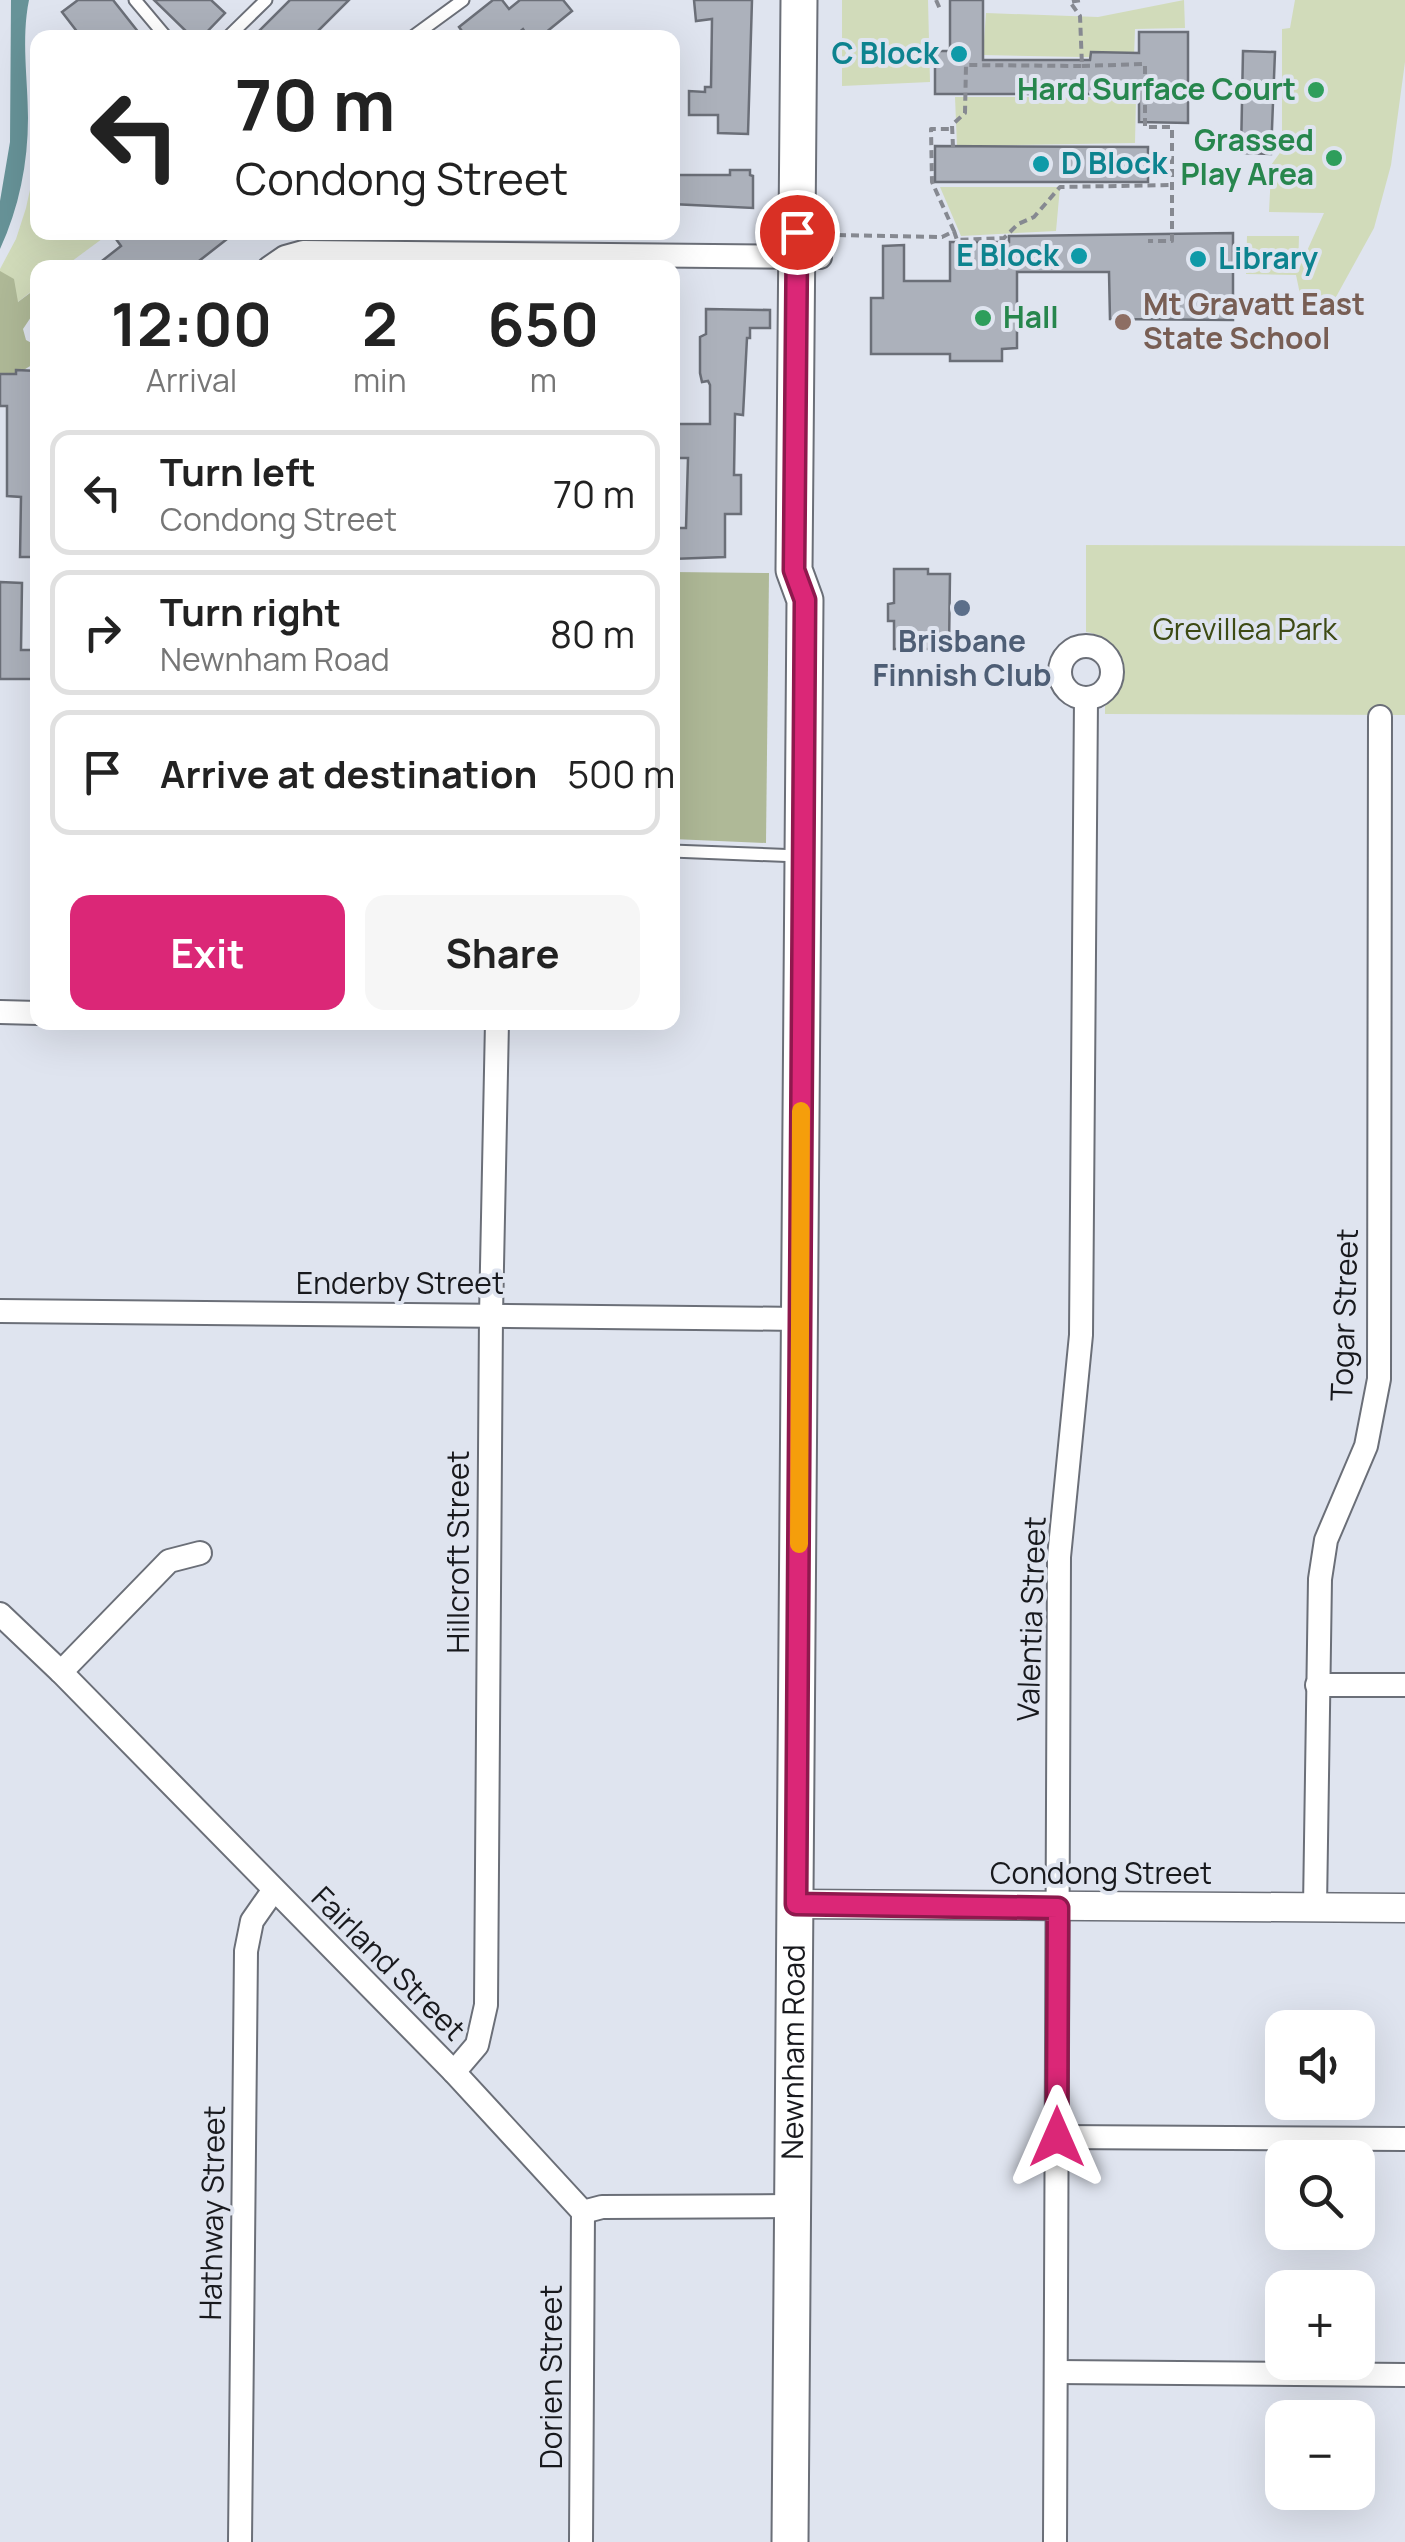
<!DOCTYPE html>
<html lang="en">
<head>
<meta charset="utf-8">
<style>
	body { margin:0; font-family:Manrope,sans-serif; background:#f6f6f6; color:#222; height:100vh; display:flex; flex-direction:column; font-size:38px; white-space:nowrap }
	* { box-sizing:border-box; margin:0 }
	p { font-size:32px; color:#767676 }
	.icon { flex:none; width:55px; height:55px; fill:none; stroke:currentColor; stroke-width:2; stroke-linecap:round; stroke-linejoin:round }
	.map { position:relative; flex:1; overflow:hidden }
	.details { position:absolute; left:30px; top:260px; width:650px; height:770px; display:flex; flex-direction:column; background:#fff; border-radius:20px; box-shadow:0 10px 40px #0002 }
	.details>* { flex:none }
	.hud { position:absolute; left:30px; top:30px; width:650px; height:210px; border-radius:20px; box-shadow:0 10px 40px #0002; background:#fff; color:#222; overflow:hidden }
	.buttons { position:absolute; left:1265px; top:2010px; display:grid; gap:20px }
	.buttons a { display:grid; place-items:center; width:110px; height:110px; border-radius:20px; background:#fff; box-shadow:0 10px 40px #0002; font-size:50px }
	.pin { position:absolute; display:grid; place-items:center; width:85px; height:85px; color:#fff; margin:-42px; border:5px solid #fff; border-radius:50%; box-shadow:0 2px 10px #0007 }
	.me { position:absolute; width:110px; margin:-55px; rotate:0deg; stroke-linejoin:round; filter:drop-shadow(0 0 8px #0008) }
	.turn { display:flex; align-items:center; gap:35px; height:210px; padding:0 40px; font-size:45px }
	.turn .icon { width:130px; height:130px; stroke-width:2.5 }
	.turn b { display:block; font-size:70px; line-height:85px }
	.eta { display:flex; justify-content:space-evenly; align-items:center; height:170px; text-align:center }
	.eta b { font-size:60px; font-weight:700; line-height:70px }
	.primary-button { display:flex; gap:20px; margin-top:auto; padding:20px 40px }
	.primary-button a { flex:1; height:115px; border-radius:20px; background:#db2777; color:#fff; font-size:40px; font-weight:700; line-height:115px; text-align:center }
	.primary-button a+a { background:#f6f6f6; color:#222 }
	ul { padding:0; list-style:none }
	li { display:flex; align-items:center; gap:30px; height:125px; margin:0 20px 15px; padding:0 20px; border:5px solid #e0e0e0; border-radius:20px }
	li div { flex:1 }
	li b { display:block; font-size:38px }
	li em { font-style:normal }
	.map>svg:first-child { display:block }
	.green { fill:#d1dbba }
	.forest { fill:#afb997 }
	.water { fill:#679398 }
	.building { fill:#acb1bb; stroke:#6b6f78; stroke-width:2.5 }
	.lines { fill:none; stroke-linecap:round; stroke-linejoin:round }
	.service-casing { stroke:#6b6f78; stroke-width:15 }
	.minor-casing { stroke:#6b6f78; stroke-width:26 }
	.tertiary-casing { stroke:#6b6f78; stroke-width:31 }
	.primary-casing { stroke:#6b6f78; stroke-width:39 }
	.path { stroke:#868991; stroke-width:4; stroke-dasharray:8 5; stroke-linecap:butt }
	.service { stroke:#fff; stroke-width:11 }
	.minor { stroke:#fff; stroke-width:22 }
	.tertiary { stroke:#fff; stroke-width:28 }
	.primary { stroke:#fff; stroke-width:35 }
	.route-casing { stroke:#8e194d; stroke-width:25 }
	.route { stroke:#db2777; stroke-width:18 }
	.slow { stroke:#f59e0b; stroke-width:18 }
	.culture-dot { fill:#0f9aa8; stroke:#dfe4ef; stroke-width:4 }
	.leisure-dot { fill:#2e9e5b; stroke:#dfe4ef; stroke-width:4 }
	.education-dot { fill:#8d6e63; stroke:#dfe4ef; stroke-width:4 }
	.service-dot { fill:#5c6f8a; stroke:#dfe4ef; stroke-width:4 }
	.labels { text-anchor:middle; stroke-width:8; stroke-linejoin:round; paint-order:stroke }
	.culture-label { font-size:30px; font-weight:bold; fill:#0d838f; stroke:#dfe4ef; text-anchor:end }
	.leisure-label { font-size:30px; font-weight:bold; fill:#27864d; stroke:#dfe4ef; text-anchor:end }
	.education-label { font-size:30px; font-weight:bold; fill:#785e54; stroke:#dfe4ef; text-anchor:start }
	.park-label { font-size:30px; fill:#3d4a14; stroke:#dfe4ef }
	.service-label { font-size:30px; font-weight:bold; fill:#4e5e75; stroke:#dfe4ef }
	.street-label { font-size:30px; fill:#18191d; stroke:#dfe4ef }
</style>
</head>
<body>
<div class="map">
<svg width="1405" height="2542" viewBox="0 0 1405 2542">
	<rect width="100%" height="100%" fill="#dfe4ef"/>
	<g class="green">
		<polygon points="842,0 928,0 930,82 842,86"/>
		<polygon points="1184,0 1185,28 1135,29 1134,58 983,55 986,13 1098,17"/>
		<polygon points="1295,0 1405,0 1405,62 1391,165 1374,228 1331,306 1305,318 1296,275 1246,274 1247,236 1299,236 1298,271 1324,213 1269,212 1271,172 1266,172 1282,150 1282,29 1290,28"/>
		<polygon points="955,97 1136,97 1135,143 957,146"/>
		<polygon points="37,130 38,232 110,233 64,267 38,268 37,287 0,316 0,269 16,239 26,208 35,167"/>
		<polygon points="940,187 1060,187 1056,231 961,236"/>
		<path d="M1086,545L1405,546V715L1105,714V706C1138,682 1126,638 1086,632Z"/>
	</g>
	<g class="forest">
		<polygon points="0,271 14,279 18,302 38,287 37,308 23,329 26,340 37,346 37,362 0,384"/>
		<polygon points="673,572 769,573 766,843 673,839"/>
	</g>
	<path class="water" d="M11,0H29C21,39 28,79 28,118C28,163 19,208 0,249V201L10,142Z"/>
	<g class="building">
		<polygon points="78,0 113,0 143,38 82,38 62,12"/>
		<polygon points="154,0 211,0 225,13 201,38 193,38"/>
		<polygon points="290,0 349,0 311,38 252,38"/>
		<polygon points="493,0 502,0 509,9 520,0 563,0 572,11 539,38 529,38 523,29 512,38 467,38 459,27"/>
		<polygon points="694,0 752,0 748,134 718,133 718,115 689,115 689,91 705,92 705,87 711,87 712,19 696,21"/>
		<polygon points="950,0 983,0 983,60 1090,60 1091,52 1139,53 1139,32 1188,32 1188,123 1139,122 1139,94 935,94 935,51 950,51"/>
		<polygon points="1243,51 1275,52 1271,154 1241,153"/>
		<polygon points="935,146 1148,147 1148,182 935,182"/>
		<polygon points="730,170 750,170 750,175 753,176 753,208 672,204 672,175 730,175"/>
		<polygon points="111,232 236,232 190,268 93,268 121,246"/>
		<polygon points="1233,233 1233,320 1110,319 1109,272 1017,272 1017,348 1002,349 1002,361 950,361 950,354 871,354 871,298 883,298 883,246 904,245 904,281 950,281 950,242 1009,242 1009,236"/>
		<polygon points="706,309 770,310 770,328 750,328 750,338 747,338 743,415 735,414 734,475 741,475 741,514 725,514 725,557 672,559 672,528 686,528 688,458 672,458 672,424 710,424 710,385 708,381 702,382 700,373 700,337 706,334"/>
		<polygon points="16,370 38,371 38,557 20,557 21,497 7,496 7,406 0,406 0,374 16,374"/>
		<polygon points="894,569 928,569 928,574 950,574 949,649 894,649 894,621 888,621 888,604 894,603"/>
		<polygon points="0,582 22,583 21,650 38,650 38,679 0,679"/>
	</g>
	<g class="lines">
		<g class="service-casing">
			<g id="service">
				<polyline points="135,0 167,38"/>
				<polyline points="227,38 266,0"/>
				<polyline points="411,38 463,0"/>
				<polyline points="672,851 799,856"/>
			</g>
		</g>
		<g class="minor-casing">
			<g id="minor">
				<polyline points="269,268 285,257 303,252 820,257"/>
				<circle cx="1086" cy="672" r="26"/>
				<polyline points="0,1012 38,1013"/>
				<polyline points="0,1311 800,1319"/>
				<polyline points="0,1614 61,1672 454,2072 583,2212 602,2207 791,2206"/>
				<polyline points="61,1672 169,1561 200,1553"/>
				<polyline points="1317,1685 1405,1685"/>
				<polyline points="1315,1907 1320,1579 1326,1540 1366,1446 1379,1379 1380,717"/>
				<polyline points="454,2072 477,2045 486,2005 491,1315 497,1022"/>
				<polyline points="1057,2137 1405,2139"/>
				<polyline points="1056,2372 1405,2375"/>
				<polyline points="240,2542 246,1951 252,1921 273,1891"/>
				<polyline points="581,2542 583,2212"/>
				<polyline points="1055,2542 1059,1557 1081,1335 1086,698"/>
			</g>
		</g>
		<g class="tertiary-casing">
			<polyline id="tertiary" points="796,1904 1405,1908"/>
		</g>
		<g class="primary-casing">
			<g id="primary">
				<path id="s1" d="M790,2542L805,600L794,570L799,0"/>
			</g>
		</g>
		<g class="path">
			<polyline points="936,0 940,9"/>
			<polyline points="1082,66 1145,64 1145,127 1172,127 1172,241 1148,241"/>
			<polyline points="953,147 952,125 965,113 966,65 1082,66 1080,16 1070,2 1081,0"/>
			<polyline points="954,231 957,240 1004,238 1018,224 1034,217 1060,187 1172,185"/>
			<polyline points="838,235 942,237 954,231 932,182 931,129 952,129"/>
		</g>
		<use href="#service" class="service"/>
		<use href="#minor" class="minor"/>
		<use href="#tertiary" class="tertiary"/>
		<use href="#primary" class="primary"/>
	</g>
	<g class="lines">
		<g class="route-casing">
			<polyline id="route" points="797,232 794,570 805,600 796,1904 1058,1908 1057,2137"/>
		</g>
		<use href="#route" class="route"/>
		<polyline class="slow" points="799,1544 801,1111"/>
	</g>
	<g class="culture-dot">
		<circle cx="959" cy="54" r="10"/>
		<circle cx="1041" cy="164" r="10"/>
		<circle cx="1079" cy="256" r="10"/>
		<circle cx="1198" cy="259" r="10"/>
	</g>
	<g class="leisure-dot">
		<circle cx="1316" cy="90" r="10"/>
		<circle cx="1334" cy="158" r="10"/>
		<circle cx="983" cy="318" r="10"/>
	</g>
	<circle class="education-dot" cx="1123" cy="322" r="10"/>
	<circle class="service-dot" cx="962" cy="608" r="10"/>
	<g class="labels">
		<g class="culture-label">
			<text x="939" y="64">C Block</text>
			<text x="1061" y="174" text-anchor="start">D Block</text>
			<text x="1059" y="266">E Block</text>
			<text x="1218" y="269" text-anchor="start">Library</text>
		</g>
		<g class="leisure-label">
			<text x="1296" y="100">Hard Surface Court</text>
			<text x="1314" y="151">Grassed<tspan x="1314" dy="34">Play Area</tspan></text>
			<text x="1003" y="328" text-anchor="start">Hall</text>
		</g>
		<g class="education-label">
			<text x="1143" y="315">Mt Gravatt East<tspan x="1143" dy="34">State School</tspan></text>
		</g>
		<g class="park-label">
			<text x="1245" y="640">Grevillea Park</text>
		</g>
		<g class="service-label">
			<text x="962" y="652">Brisbane<tspan x="962" dy="34">Finnish Club</tspan></text>
		</g>
		<g class="street-label">
			<text x="400" y="1294">Enderby Street</text>
			<text transform="translate(1345 1315) rotate(-88)" y="10">Togar Street</text>
			<text transform="translate(459 1552) rotate(-90)" y="10">Hillcroft Street</text>
			<text transform="translate(1032 1619) rotate(-88)" y="10">Valentia Street</text>
			<text x="1101" y="1884">Condong Street</text>
			<text transform="translate(388 1964) rotate(45)" y="10">Fairland Street</text>
			<text dy="10" stroke="none"><textPath href="#s1" startOffset="490">Newnham Road</textPath></text>
			<text transform="translate(213 2213) rotate(-89)" y="10">Hathway Street</text>
			<text transform="translate(552 2377) rotate(-90)" y="10">Dorien Street</text>
		</g>
	</g>
</svg>
<div class="buttons">
<a><svg class="icon" aria-label="sound" viewBox="0 0 24 24"><path d="M4 9h4l5-4v14l-5-4H4zM17 9q2 3 0 6"/></svg></a>
<a><svg class="icon" aria-label="search" viewBox="0 0 24 24"><circle cx="10" cy="10" r="6"/><path d="M15 15l6 6"/></svg></a>
<a>+</a>
<a>−</a>
</div>
<div class="pin" style="left:797px;top:232px;background:#d93025"><svg class="icon" aria-label="arrive" viewBox="0 0 24 24"><path d="M6 21V4h12l-3 4 3 4H6"/></svg></div>
<svg class="me" style="left:1057px;top:2137px" viewBox="-20 -20 40 40"><path d="M0-17L14 15 0 8-14 15z" fill="#db2777" stroke="#fff" stroke-width="4"/></svg>
<div class="hud">
<div class="turn"><svg class="icon" aria-label="left" viewBox="0 0 24 24"><path d="M17 20v-9H6M10 6l-5 5 5 5"/></svg><div><b>70 m</b>Condong Street</div></div>
</div>
<section class="details">
<div class="eta">
<div><b>12:00</b><p>Arrival</p></div>
<div><b>2</b><p>min</p></div>
<div><b>650</b><p>m</p></div>
</div>
<ul>
<li><svg class="icon" aria-label="left" viewBox="0 0 24 24"><path d="M17 20v-9H6M10 6l-5 5 5 5"/></svg><div><b>Turn left</b><p>Condong Street</p></div><em>70 m</em></li>
<li><svg class="icon" aria-label="right" viewBox="0 0 24 24"><path d="M7 20v-9h11M14 6l5 5-5 5"/></svg><div><b>Turn right</b><p>Newnham Road</p></div><em>80 m</em></li>
<li><svg class="icon" aria-label="arrive" viewBox="0 0 24 24"><path d="M6 21V4h12l-3 4 3 4H6"/></svg><div><b>Arrive at destination</b></div><em>500 m</em></li>
</ul>
<div class="primary-button"><a>Exit</a><a>Share</a></div>
</section>
</div>
</body>
</html>
